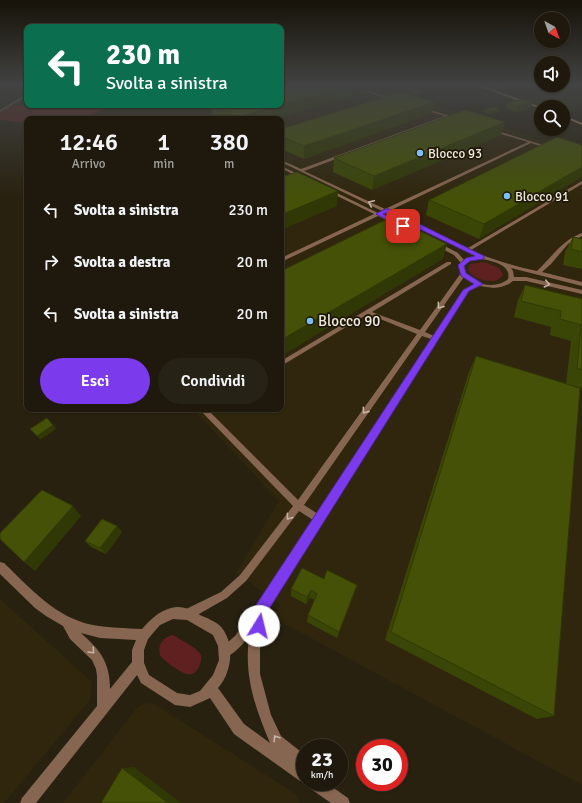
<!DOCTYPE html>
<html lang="it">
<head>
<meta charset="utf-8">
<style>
	body { margin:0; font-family:Signika,sans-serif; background:#262215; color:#f1f3f6; height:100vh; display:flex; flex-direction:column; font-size:15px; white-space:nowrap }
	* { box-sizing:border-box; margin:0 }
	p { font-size:13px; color:#a1a09d }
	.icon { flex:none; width:22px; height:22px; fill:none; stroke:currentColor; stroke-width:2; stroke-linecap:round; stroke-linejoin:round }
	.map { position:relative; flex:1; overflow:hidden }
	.details { position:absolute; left:24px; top:116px; width:260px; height:296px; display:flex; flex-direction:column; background:#1e190c; border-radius:8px; box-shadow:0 1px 3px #0004,0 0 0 1px #3c382d }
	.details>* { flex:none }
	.hud { position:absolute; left:24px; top:24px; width:260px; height:84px; border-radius:8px; box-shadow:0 1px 3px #0004,0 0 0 1px #3c382d; background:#0b6e4f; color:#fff; overflow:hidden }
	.needle { width:26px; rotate:140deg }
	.tools { position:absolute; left:534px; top:12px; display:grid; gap:8px }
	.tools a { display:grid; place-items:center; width:36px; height:36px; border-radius:50%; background:#1e190c; box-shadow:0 1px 3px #0004,0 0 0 1px #3c382d; font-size:20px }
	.speed { position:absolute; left:296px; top:739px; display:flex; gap:8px; font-size:20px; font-weight:700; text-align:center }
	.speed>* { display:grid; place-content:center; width:52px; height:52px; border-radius:50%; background:#1e190c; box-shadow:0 1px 3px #0004,0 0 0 1px #3c382d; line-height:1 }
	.speed small { font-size:10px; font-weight:400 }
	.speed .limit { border:6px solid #d22; background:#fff; color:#111 }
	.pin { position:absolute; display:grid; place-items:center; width:34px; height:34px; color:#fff; margin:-17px; border-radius:8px; box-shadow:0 2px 6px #0006 }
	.me { position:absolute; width:44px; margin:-22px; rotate:9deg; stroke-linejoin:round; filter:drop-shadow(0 0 3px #0008) }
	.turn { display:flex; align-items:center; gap:14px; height:84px; padding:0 16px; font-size:18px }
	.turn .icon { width:52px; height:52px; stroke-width:2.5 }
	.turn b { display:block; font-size:28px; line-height:34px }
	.eta { display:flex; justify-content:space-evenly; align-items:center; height:68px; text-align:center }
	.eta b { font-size:24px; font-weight:600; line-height:28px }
	.primary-button { display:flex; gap:8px; margin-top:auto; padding:8px 16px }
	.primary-button a { flex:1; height:46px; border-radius:24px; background:#7c3aed; color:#fff; font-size:16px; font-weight:600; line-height:46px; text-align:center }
	.primary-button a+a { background:#262215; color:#f1f3f6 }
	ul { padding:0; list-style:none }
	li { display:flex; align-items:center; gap:12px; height:52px; padding:0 16px }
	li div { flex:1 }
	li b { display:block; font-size:15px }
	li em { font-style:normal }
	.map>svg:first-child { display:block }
	.built { fill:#2f260d }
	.green { fill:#5f211f }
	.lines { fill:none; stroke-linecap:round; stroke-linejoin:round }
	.lane { fill:#866650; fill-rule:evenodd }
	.street { fill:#866650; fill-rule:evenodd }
	.secondary { fill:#bf8d69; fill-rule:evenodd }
	.wall { fill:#3a4606 }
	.shaded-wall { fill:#303905 }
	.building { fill:#445107; stroke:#303905 }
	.oneway { stroke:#c5b5a6 }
	.route { fill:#7c3aed; stroke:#51269a }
	.poi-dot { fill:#7dbef9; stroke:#1f1807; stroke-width:1.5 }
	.labels { text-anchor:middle; stroke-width:3.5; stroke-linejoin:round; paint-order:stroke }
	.far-poi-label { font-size:13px; fill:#efeadf; stroke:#1f1807; text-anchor:start }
	.poi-label { font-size:15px; fill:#efeadf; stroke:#1f1807; text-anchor:start }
</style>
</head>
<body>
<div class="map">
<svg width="582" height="803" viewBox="0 0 582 803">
	<rect width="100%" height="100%" fill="#282110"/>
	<g class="built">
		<polygon points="304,86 380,86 582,154 582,785 272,617 280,604 236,573 279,501 193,409 281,409 281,119 201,119 224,106 281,105"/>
		<polygon points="0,599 92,682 90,700 4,803 0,803"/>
		<polygon points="150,703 156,705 296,794 300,803 63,803 136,709 143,704"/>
	</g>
	<g class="green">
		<polygon points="12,105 53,108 60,105 114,105 82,119 27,119 27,123 0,120 0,113"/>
		<path d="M484,262L499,268L503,274C498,287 474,280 468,270L470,264Z"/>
		<path d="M173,635L196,649L201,655C202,663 197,677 186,674C180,672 163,660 160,655C157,645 163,637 173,635Z"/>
	</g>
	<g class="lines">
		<g class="lane">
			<polygon points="349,86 353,86 394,99 392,100"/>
			<path d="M424,108L460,119L458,120L448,117L304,171L385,209L528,142L491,131V129L550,147L549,149L531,143L389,211L468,248L582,181V184L471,250C492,260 515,266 537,271C552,257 562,240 582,233V236L568,244L551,264L542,272L582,282V286L511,268L513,271L514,277H526L582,290V294L526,281H513L509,284L501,287L494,288L480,286L468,291L261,620C251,633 240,652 224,658L220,657L219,653L220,649L235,636L253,612L313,520L299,511L246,581L227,598L192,618L188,619L184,618L183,614L184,610L221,592L240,575L293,506L199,409H207L298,500L417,334L368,314L281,366V361L447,262H451V264L372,312L420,330L461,273L458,265L461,263L454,255L435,245V243H439L458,253L464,260L466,258L476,256L385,212L381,214L398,222V224H394L378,216L281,262V258L374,214L329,192V190H331L378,213L382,211L281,162V160L301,169L445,116L423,110ZM482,259C492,261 512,265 508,279C498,289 472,286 465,272C465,271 464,266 464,265L470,260ZM464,277L470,282L475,284L464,289L434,336L425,332ZM422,336L431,339L318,514L304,505Z"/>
			<polygon points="219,111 222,112 208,119 204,119"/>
			<polygon points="281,166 302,176 303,177 300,178 281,168"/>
		</g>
		<g class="street">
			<polygon points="498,86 502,86 492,91 492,89"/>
			<polygon points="27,94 27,96 0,112 0,110"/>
			<path d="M0,562L4,563C30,588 56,618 93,625C109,628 125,628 142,629C150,620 159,611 171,608C182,605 192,610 200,615C207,618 217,622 222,628C235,645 232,672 218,688L244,724L270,743C257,712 246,683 248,648C248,641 252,634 253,627C254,621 251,618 253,612L257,610L261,612L265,626L260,646V674L271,715L281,736L305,755V782H325L348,798L350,803H331L308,787L306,782L300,781L234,734L210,698L190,707L175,705L141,683L137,675L36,803H20L22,798L97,706V676L96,669L92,660L70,639L63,626L46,616L35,608L0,574ZM173,619L187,620L213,635L218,646L219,660L213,675L200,691L190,695L177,693L149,675L144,663V650L148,639L160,625ZM81,633L100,638L136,640L132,650V662L110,689C110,662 100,650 81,633Z"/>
		</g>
		<g class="secondary">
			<polygon points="478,86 483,86 541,107 541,109"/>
			<polygon points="563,115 582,123 582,125 563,117"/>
		</g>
	</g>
	<g class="wall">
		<polygon points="289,86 366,86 366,92 274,119 216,119 213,118 211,106"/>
		<polygon points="408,86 420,86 414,88"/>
		<polygon points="505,86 512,86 509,88 504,87"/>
		<polygon points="413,88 423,94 418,95 408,92 408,89"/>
		<polygon points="507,102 531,108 515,112 506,108"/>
		<polygon points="196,105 208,105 203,107"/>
		<polygon points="484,109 499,112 489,114 484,112"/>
		<polygon points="432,113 304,159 281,149 281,129"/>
		<polygon points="501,135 372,190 333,172 334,158"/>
		<polygon points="582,145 479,239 426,215 429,200"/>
		<polygon points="573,237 582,239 582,269 563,265 565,252"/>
		<polygon points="525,285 582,299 582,388 566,384 571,341 550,335 551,327 514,317 518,300"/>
		<polygon points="476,356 554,716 537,719 385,640 469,372"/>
		<polygon points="117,526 122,532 106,554 91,547 85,541"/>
		<polygon points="324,579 357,585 337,638 307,622 308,615 315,600 310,598 306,604 291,596 291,589"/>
	</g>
	<g class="shaded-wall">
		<polygon points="351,86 366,86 366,92 274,119 238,119 238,117"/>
		<polygon points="414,86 420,86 414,88"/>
		<polygon points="423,91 423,94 418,95 419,92"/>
		<polygon points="435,102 432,113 304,159 304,146"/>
		<polygon points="533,102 531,108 515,112 517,106"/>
		<polygon points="203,105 208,105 203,107"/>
		<polygon points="500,109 499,112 489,114 490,111"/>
		<polygon points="505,122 501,135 372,190 374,176"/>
		<polygon points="582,167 582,177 479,239 484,224"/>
		<polygon points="338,191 337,206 281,230 281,215"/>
		<polygon points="447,244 443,259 281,356 281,340"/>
		<polygon points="53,425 56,429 40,440 37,436"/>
		<polygon points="73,506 81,516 35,571 24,562"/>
		<polygon points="117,526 122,532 106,554 100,548"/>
		<polygon points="311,590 310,598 306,604 307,597"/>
		<polygon points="134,767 181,803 168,803 122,768"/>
	</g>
	<g class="building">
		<polygon points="289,86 351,86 238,117 211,106 214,105 281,105 281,88"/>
		<polygon points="413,88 423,91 419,92 408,89"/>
		<polygon points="401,92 435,102 304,146 281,136 281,129"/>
		<polygon points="524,99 533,102 517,106 507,102"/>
		<polygon points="494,107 500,109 490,111 484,109"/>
		<polygon points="465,110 505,122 374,176 334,158"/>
		<polygon points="557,137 582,145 582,167 484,224 429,200"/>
		<polygon points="297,172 338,191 281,215 281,177"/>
		<polygon points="391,217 447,244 281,340 281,271"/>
		<polygon points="573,237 582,239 582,252 571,249"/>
		<polygon points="525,285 582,299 582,370 577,368 581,325 560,319 561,311 521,301"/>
		<polygon points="476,356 580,388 554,716 391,632"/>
		<polygon points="47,418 53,425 37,436 30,429"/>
		<polygon points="42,490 73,506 24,562 0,539 0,533"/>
		<polygon points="102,519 117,526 100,548 85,541"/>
		<polygon points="302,568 324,579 327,570 357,585 339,632 308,615 317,594 311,590 307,597 291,589"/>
		<polygon points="122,768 168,803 101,803"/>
	</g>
	<defs><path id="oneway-chevron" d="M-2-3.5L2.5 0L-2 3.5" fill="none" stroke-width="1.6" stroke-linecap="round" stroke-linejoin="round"/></defs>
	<g class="oneway">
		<use href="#oneway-chevron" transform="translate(371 203) rotate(-155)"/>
		<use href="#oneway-chevron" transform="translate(547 284) rotate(13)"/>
		<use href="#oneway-chevron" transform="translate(440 306) rotate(126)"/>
		<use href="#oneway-chevron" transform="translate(365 411) rotate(125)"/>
		<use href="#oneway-chevron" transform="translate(289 517) rotate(127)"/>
		<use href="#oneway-chevron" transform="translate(92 651) rotate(47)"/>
		<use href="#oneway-chevron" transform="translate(276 738) rotate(-123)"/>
	</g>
	<linearGradient id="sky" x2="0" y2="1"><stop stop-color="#161209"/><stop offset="0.43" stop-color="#424342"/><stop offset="1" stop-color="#424342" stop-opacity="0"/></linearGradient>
	<rect width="582" height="198" fill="url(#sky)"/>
	<path class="route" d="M385,209H389L484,256V259L470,261L464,266L466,273L483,284L469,291L264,617L266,626L264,630L259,632L255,630C252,624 250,618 252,611L463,290L474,284L461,276L458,265L466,258L475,256L387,213L383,214L405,225V228H401L376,214Z"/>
	<g class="poi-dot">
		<circle cx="420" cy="153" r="4"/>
		<circle cx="507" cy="196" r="4"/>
		<circle cx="310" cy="321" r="4"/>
	</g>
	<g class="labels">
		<g class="far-poi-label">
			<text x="428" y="158">Blocco 93</text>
			<text x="515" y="201">Blocco 91</text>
		</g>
		<g class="poi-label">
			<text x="318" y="326">Blocco 90</text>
		</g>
	</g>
</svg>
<div class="tools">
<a><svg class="needle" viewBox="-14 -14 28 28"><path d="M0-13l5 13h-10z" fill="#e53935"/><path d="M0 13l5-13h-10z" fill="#a1a09d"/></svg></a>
<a><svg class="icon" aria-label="sound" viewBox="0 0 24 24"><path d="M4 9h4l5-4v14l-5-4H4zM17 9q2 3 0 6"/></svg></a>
<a><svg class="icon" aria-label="search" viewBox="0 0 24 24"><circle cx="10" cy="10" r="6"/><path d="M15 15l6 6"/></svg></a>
</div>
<div class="speed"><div>23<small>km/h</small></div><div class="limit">30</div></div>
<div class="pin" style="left:403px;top:226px;background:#d93025"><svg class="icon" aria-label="arrive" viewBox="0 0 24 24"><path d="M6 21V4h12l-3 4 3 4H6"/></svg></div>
<svg class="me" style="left:259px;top:626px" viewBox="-20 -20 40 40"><circle r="19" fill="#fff"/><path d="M0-13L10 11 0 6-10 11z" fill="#7c3aed"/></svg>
<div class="hud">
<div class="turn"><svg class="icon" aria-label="left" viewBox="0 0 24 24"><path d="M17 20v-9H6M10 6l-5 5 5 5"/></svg><div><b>230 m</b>Svolta a sinistra</div></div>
</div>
<section class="details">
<div class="eta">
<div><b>12:46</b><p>Arrivo</p></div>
<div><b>1</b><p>min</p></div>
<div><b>380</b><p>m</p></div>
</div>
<ul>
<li><svg class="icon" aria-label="left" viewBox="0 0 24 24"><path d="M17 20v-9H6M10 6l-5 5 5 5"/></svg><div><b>Svolta a sinistra</b></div><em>230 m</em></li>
<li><svg class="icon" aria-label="right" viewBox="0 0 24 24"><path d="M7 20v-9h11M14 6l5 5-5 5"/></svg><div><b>Svolta a destra</b></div><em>20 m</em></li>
<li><svg class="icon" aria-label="left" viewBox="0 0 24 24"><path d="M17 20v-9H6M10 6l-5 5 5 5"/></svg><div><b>Svolta a sinistra</b></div><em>20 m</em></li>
</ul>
<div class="primary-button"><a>Esci</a><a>Condividi</a></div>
</section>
</div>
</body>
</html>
